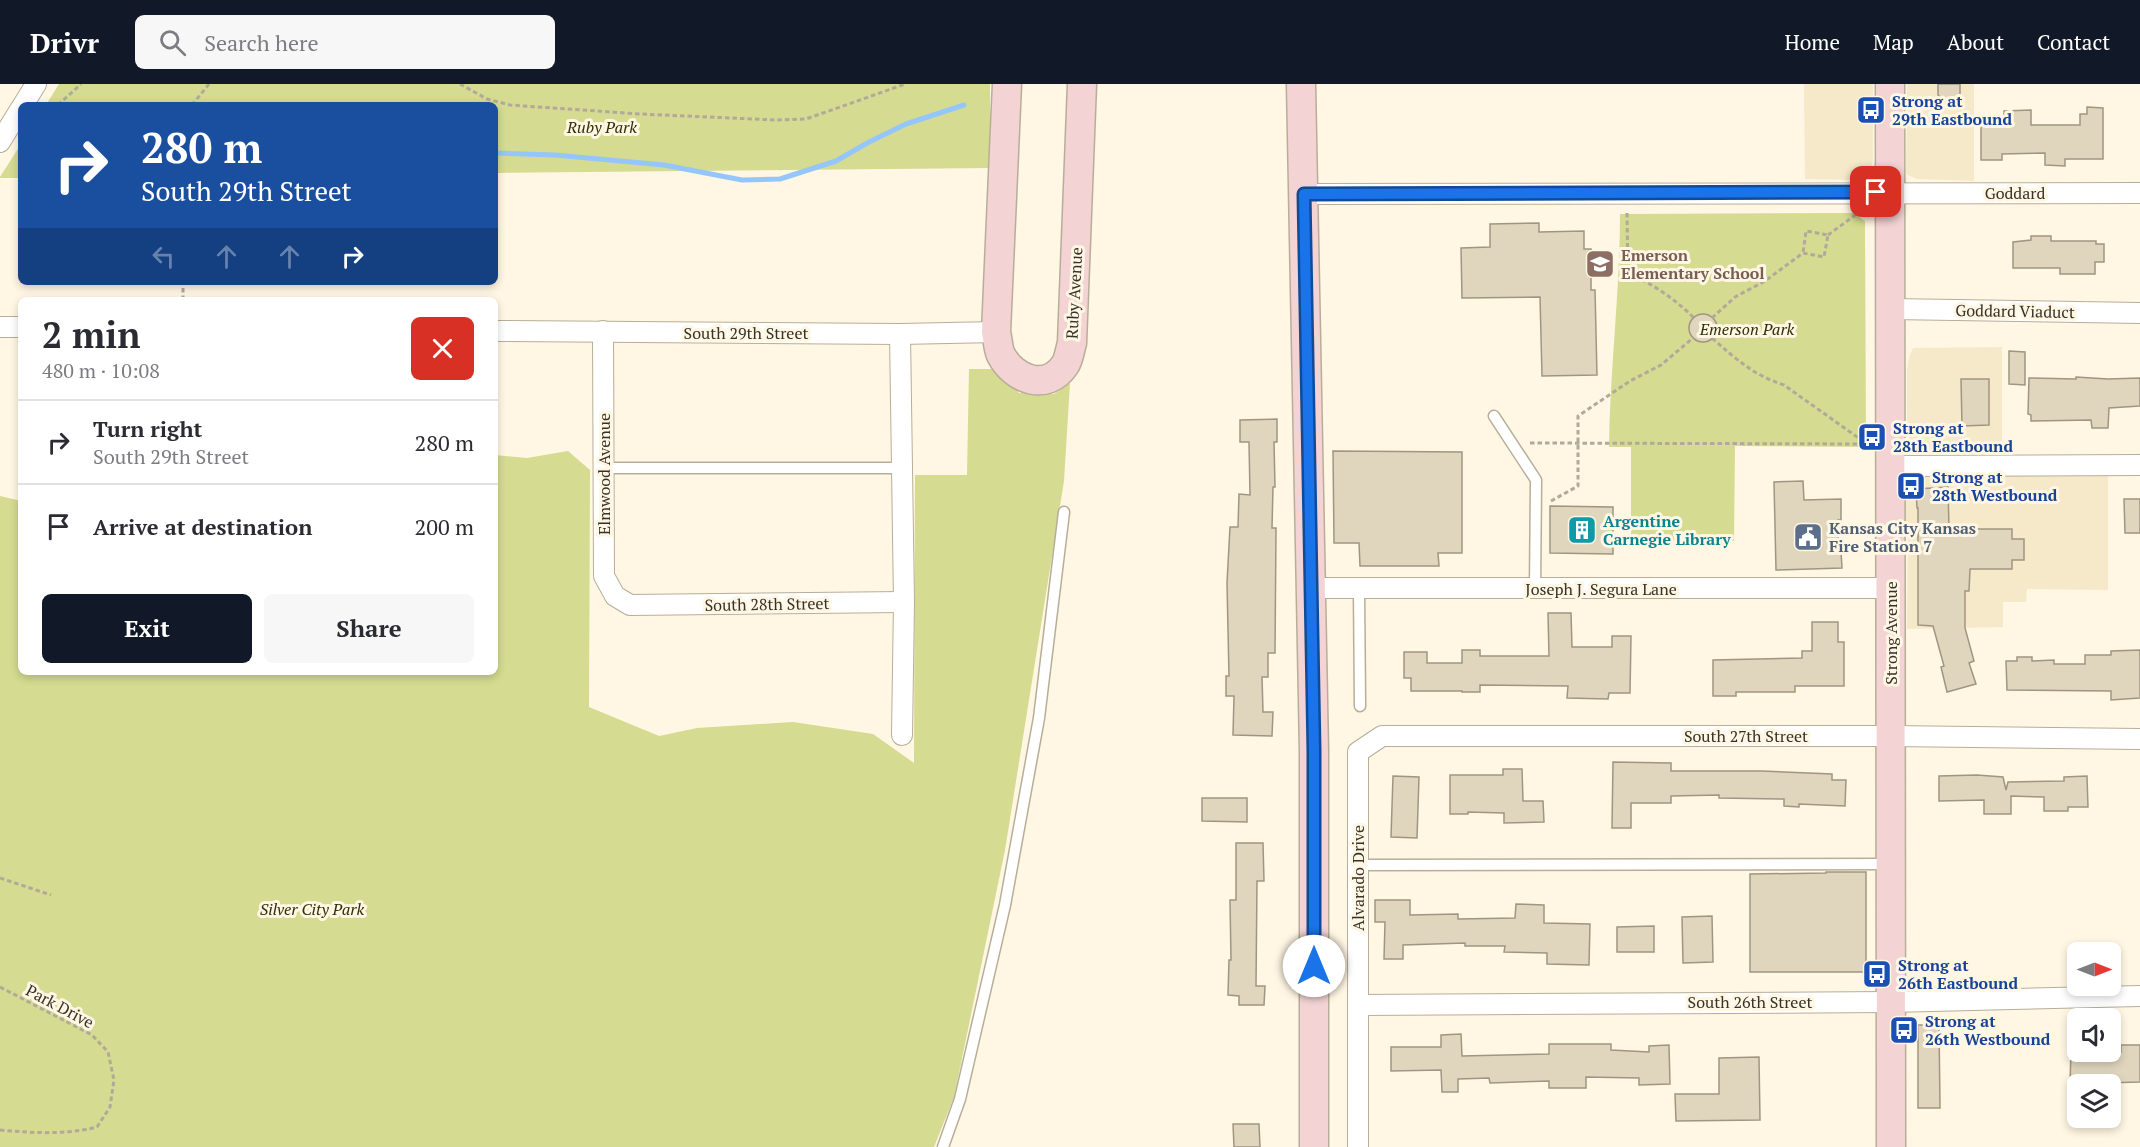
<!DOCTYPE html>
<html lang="en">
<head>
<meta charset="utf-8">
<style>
	body { margin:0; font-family:"PT Serif",serif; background:#f7f7f7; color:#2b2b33; height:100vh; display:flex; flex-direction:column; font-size:22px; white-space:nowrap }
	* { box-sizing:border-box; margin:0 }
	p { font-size:20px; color:#7c7c81 }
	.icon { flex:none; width:33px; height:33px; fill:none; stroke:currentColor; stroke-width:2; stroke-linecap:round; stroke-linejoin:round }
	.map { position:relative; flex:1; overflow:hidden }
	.details { position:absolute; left:18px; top:213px; width:480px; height:378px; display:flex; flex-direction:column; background:#fff; border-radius:9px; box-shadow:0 3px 9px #0003 }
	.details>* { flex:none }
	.hud { position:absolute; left:18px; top:18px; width:480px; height:183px; border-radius:9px; box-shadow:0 3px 9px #0003; background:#1a4fa0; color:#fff; overflow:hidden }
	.needle { width:39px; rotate:90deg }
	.buttons { position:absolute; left:2067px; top:858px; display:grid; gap:12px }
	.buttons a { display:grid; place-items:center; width:54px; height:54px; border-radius:9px; background:#fff; box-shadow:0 3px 9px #0003; font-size:30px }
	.pin { position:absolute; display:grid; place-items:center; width:51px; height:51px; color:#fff; margin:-26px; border-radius:12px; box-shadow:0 3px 9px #0006 }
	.me { position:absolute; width:66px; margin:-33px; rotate:0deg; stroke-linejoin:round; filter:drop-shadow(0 0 4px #0008) }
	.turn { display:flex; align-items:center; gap:21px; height:126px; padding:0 24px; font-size:27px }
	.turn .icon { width:78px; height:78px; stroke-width:2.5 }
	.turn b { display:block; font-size:42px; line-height:51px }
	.lanes { display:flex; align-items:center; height:57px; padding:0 24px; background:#0003; justify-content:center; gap:30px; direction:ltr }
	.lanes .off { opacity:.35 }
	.round { display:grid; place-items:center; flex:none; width:63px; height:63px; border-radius:9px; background:#f7f7f7 }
	.overview { display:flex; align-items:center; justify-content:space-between; height:102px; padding:0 24px }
	h1 { font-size:36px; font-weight:800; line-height:45px }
	.cta { display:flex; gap:12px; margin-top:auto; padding:12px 24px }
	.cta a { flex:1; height:69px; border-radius:9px; background:#111827; color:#fff; font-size:24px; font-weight:800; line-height:69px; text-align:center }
	.cta a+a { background:#f7f7f7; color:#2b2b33 }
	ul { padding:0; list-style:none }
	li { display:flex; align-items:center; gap:18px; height:84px; padding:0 24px; border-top:2px solid #e1e1e2 }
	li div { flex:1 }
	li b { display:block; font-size:22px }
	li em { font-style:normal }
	header { display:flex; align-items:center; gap:36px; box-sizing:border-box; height:84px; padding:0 30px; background:#111827; color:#fff }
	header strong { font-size:28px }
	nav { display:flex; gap:33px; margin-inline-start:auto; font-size:21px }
	.search { width:420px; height:54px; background:#f7f7f7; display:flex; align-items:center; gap:15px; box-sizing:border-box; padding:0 21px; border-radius:9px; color:#7c7c81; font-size:22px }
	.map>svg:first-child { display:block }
	.built { fill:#f6e9ca }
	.green { fill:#d5db90 }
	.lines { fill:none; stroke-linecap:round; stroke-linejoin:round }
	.stream { stroke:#94c6fc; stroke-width:5 }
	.building { fill:#e0d6be; stroke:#a09680; stroke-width:1.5 }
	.lane-casing { stroke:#b8ae98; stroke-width:13 }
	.street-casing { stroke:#b8ae98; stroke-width:22 }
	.secondary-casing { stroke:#b8ae98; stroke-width:31 }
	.path { stroke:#b1aa9b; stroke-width:3; stroke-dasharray:4.5 3; stroke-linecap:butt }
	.lane { stroke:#fff; stroke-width:10 }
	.street { stroke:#fff; stroke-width:20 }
	.secondary { stroke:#f3d3d4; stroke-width:28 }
	.route-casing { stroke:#114b97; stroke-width:15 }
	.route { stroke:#1a73e8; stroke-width:10 }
	.labels { text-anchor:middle; stroke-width:6; stroke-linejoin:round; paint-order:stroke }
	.transit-label { font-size:16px; font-weight:bold; fill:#164399; stroke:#fff6e3; text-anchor:start }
	.park-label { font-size:16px; font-style:italic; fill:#2e3007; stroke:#fff6e3 }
	.street-label { font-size:16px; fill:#363229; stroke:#fff6e3 }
	.education-label { font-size:16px; font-weight:bold; fill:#785e54; stroke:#fff6e3; text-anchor:start }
	.culture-label { font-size:16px; font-weight:bold; fill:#0d838f; stroke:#fff6e3; text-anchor:start }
	.service-label { font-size:16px; font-weight:bold; fill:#4e5e75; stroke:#fff6e3; text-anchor:start }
</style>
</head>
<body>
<header>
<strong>Drivr</strong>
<div class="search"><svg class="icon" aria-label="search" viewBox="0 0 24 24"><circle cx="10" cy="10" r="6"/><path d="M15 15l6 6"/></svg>Search here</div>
<nav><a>Home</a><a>Map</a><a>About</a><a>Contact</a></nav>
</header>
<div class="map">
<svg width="2140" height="1063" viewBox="0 0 2140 1063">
	<rect width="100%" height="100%" fill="#fff6e3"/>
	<g class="built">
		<polygon points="1804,0 1873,0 1873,76 1871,83 1863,93 1854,96 1805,95"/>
		<polygon points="1907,0 1974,0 1974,97 1917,95 1908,91 1906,88"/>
		<polygon points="2002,263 2002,369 1934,369 1923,368 1916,365 1911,359 1907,349 1907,286 1909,274 1913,264"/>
		<polygon points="2108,390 2108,506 2027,505 2026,518 2003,518 2003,543 1907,545 1908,446 1903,432 1902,406 1906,398 1918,391"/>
	</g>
	<g class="green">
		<polygon points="59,0 990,0 990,84 495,89 495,21 46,21"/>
		<polygon points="21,60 21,94 0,94 0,93"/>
		<path d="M1853,129L1865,137L1866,363L1735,362L1734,457H1631V363H1609C1610,285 1620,207 1620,130Z"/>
		<polygon points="969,285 1001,285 1019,309 1054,310 1070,299 1064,397 1005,766 954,1013 934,1063 0,1063 0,412 21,417 21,588 495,588 495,371 527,374 568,367 590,386 589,623 659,652 697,644 793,638 873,650 914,679 915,391 967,391"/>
	</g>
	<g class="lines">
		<polyline class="stream" points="495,69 555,71 664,81 742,96 780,95 836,77 869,58 906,40 964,21"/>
	</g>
	<g class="building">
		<polygon points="1938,0 1960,0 1960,22 1949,22 1938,11"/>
		<polygon points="2087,23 2103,24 2103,75 2065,75 2065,82 2045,81 2045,69 2002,70 2002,76 1981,76 1981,40 2004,40 2004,27 2031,26 2031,41 2080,41 2080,30 2087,30"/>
		<polygon points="1539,139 1539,148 1584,147 1584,165 1591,165 1591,206 1595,206 1597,291 1542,292 1540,213 1462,214 1461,164 1490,163 1490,140"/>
		<polygon points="2031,152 2051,152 2051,157 2096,157 2096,160 2104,160 2104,178 2095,178 2095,190 2060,190 2060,184 2013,184 2013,158 2031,156"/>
		<circle cx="1703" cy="244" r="14"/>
		<polygon points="2009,267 2025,268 2025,301 2009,300"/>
		<polygon points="2076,293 2108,295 2140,294 2140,322 2109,324 2108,344 2092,344 2091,336 2031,337 2031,331 2028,330 2029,294 2076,295"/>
		<polygon points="1961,295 1989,295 1989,341 1962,342"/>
		<polygon points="1277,335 1277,358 1274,358 1275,403 1273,403 1272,444 1276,444 1275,569 1268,569 1268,593 1262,593 1263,628 1273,628 1272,652 1233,651 1234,612 1226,612 1226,592 1229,592 1227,499 1230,443 1238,443 1239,410 1250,411 1249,358 1240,358 1240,336"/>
		<polygon points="1333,367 1462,368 1462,469 1438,469 1439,482 1360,482 1359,459 1334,459"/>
		<polygon points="1803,397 1804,416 1841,415 1841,436 1838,436 1839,468 1841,468 1842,484 1776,486 1774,398"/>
		<polygon points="1948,403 1949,445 2012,445 2012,455 2024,455 2024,476 2012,476 2012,485 1970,485 1969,507 1965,507 1965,544 1974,577 1969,579 1976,600 1947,608 1941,583 1944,582 1933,542 1918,541 1918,424 1917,424 1916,405"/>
		<polygon points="2124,415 2140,415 2140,449 2125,449"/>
		<polygon points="1550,422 1613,423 1613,470 1550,469"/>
		<polygon points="1548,529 1571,529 1572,563 1612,563 1612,552 1631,552 1630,609 1609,609 1608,615 1567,614 1568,602 1480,601 1480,608 1462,608 1462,607 1411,607 1411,594 1404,594 1404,568 1427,568 1427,579 1462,579 1462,566 1480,566 1480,572 1549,572"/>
		<polygon points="1812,538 1838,538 1838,558 1844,558 1844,602 1795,602 1795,608 1736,608 1736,612 1713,612 1713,576 1802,574 1802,567 1812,567"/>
		<polygon points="2140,566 2140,614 2111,616 2111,607 2007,606 2006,577 2017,577 2017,573 2032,573 2032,577 2054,576 2054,580 2085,580 2085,571 2111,571 2111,567"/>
		<polygon points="1613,678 1671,679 1671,687 1762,687 1832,690 1832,696 1846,696 1845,722 1799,720 1799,723 1784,722 1784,715 1719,714 1719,711 1671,712 1671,719 1631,719 1631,744 1612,744"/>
		<polygon points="1503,685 1522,685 1523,717 1543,717 1544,738 1504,739 1504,729 1468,728 1468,730 1450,730 1450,691 1503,691"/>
		<polygon points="1977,691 2003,693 2006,706 2008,698 2064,697 2064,693 2087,692 2088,723 2068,723 2068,727 2044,727 2044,713 2011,712 2011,730 1984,730 1984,716 1939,717 1939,692"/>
		<polygon points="1393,692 1419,693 1417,754 1391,753"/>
		<polygon points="1202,714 1247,714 1247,738 1202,737"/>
		<polygon points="1236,759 1263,759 1264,797 1257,797 1256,902 1265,902 1264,921 1239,921 1239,912 1228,911 1229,876 1231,876 1230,816 1236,816"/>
		<polygon points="1826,788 1866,788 1866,888 1750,888 1750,790 1826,789"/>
		<polygon points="1375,816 1410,816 1410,831 1458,830 1458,835 1515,834 1516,820 1544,821 1544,839 1590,840 1589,881 1547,880 1547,869 1504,868 1505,862 1465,862 1465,859 1403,861 1403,875 1384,875 1385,838 1375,838"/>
		<polygon points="1712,832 1713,878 1683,879 1682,833"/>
		<polygon points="1654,842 1654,868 1617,868 1617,843"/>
		<polygon points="1918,941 1939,941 1940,1024 1918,1024"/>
		<polygon points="1461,950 1462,972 1549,970 1549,960 1611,960 1611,966 1649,968 1649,962 1669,961 1670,1000 1639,1001 1639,994 1586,993 1586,1004 1549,1004 1549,997 1490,999 1489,994 1458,995 1458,1008 1442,1008 1441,986 1391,987 1391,963 1441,963 1441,951"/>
		<polygon points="2121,961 2140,961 2140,998 2070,1000 2071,968 2121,968"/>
		<polygon points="1759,973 1760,1036 1676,1037 1675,1010 1719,1010 1719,974"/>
		<polygon points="1233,1040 1259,1040 1260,1063 1234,1063"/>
	</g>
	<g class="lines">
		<g class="lane-casing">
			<g id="lane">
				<polyline points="1494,332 1536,396 1535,505"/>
				<polyline points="604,384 902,384"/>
				<polyline points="1359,505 1360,622"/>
				<polyline points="1358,781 1889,780"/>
				<polyline points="943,1063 960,1015 1005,821 1039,634 1064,428"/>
			</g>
		</g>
		<g class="street-casing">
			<g id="street">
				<polyline points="23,21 36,0"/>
				<polyline points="0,58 21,24"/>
				<polyline points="1304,110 2140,109"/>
				<polyline points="1891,225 2140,229"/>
				<polyline points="0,243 21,243"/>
				<polyline points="495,247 900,250 996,248"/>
				<polyline points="603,247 604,492 615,512 630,521 904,518"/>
				<polyline points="900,250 904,518 902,651"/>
				<polyline points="1891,382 2140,381"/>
				<polyline points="1310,504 1891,504"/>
				<polyline points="1359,921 1891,918 2140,912"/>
				<polyline points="1358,1063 1358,668 1382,652 1891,652 2140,655"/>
			</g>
		</g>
		<g class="secondary-casing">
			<g id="secondary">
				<path d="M1007,0L996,248C998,256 998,265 1001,271C1014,296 1047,308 1065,281C1069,275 1070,265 1072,259L1082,0"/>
				<polyline points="1301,0 1314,667 1314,1063"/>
				<polyline points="1890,0 1891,1063"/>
			</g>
		</g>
		<g class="path">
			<polyline points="460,0 487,15 510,21 640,30 776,36 806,35 905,0"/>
			<polyline points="58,21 81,0"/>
			<polyline points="192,21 209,0"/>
			<path d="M1627,129L1628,189C1653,200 1675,215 1694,234"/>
			<polyline points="1828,151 1858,129"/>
			<polyline points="183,216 183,198"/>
			<polyline points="1712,234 1735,213 1765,197 1803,169 1824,173 1828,151 1806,147 1803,169"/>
			<path d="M1712,254C1736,275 1753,291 1784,301L1867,360"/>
			<polyline points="1530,359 1867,360"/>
			<polyline points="1551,417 1578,402 1578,332 1630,297 1661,281 1693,254"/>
			<polyline points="0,794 51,811"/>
			<path d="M0,903L92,951L108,968L114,996L110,1023L97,1043C65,1051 33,1049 0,1046"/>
		</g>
		<use href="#lane" class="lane"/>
		<use href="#street" class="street"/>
		<use href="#secondary" class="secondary"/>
	</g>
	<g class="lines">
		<g class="route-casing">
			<polyline id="route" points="1314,882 1314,667 1304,110 1876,108"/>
		</g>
		<use href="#route" class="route"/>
	</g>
	<defs>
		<g id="bus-square" transform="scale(1.5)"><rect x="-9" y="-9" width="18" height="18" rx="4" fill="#1a4fb4" stroke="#fff6e3"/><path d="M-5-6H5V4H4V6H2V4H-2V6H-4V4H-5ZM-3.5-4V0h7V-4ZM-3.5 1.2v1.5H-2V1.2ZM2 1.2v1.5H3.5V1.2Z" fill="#fff"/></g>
		<g id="school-square" transform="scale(1.5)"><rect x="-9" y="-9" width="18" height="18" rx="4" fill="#8d6e63" stroke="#fff6e3"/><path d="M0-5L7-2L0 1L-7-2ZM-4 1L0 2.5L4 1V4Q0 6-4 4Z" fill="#fff"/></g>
		<g id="building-square" transform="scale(1.5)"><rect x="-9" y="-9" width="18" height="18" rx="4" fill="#0f9aa8" stroke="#fff6e3"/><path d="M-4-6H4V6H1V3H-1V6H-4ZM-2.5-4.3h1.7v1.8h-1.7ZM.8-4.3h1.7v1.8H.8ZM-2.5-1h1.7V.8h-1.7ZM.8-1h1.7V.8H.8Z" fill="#fff"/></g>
		<g id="civic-square" transform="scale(1.5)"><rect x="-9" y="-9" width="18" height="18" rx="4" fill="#5c6f8a" stroke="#fff6e3"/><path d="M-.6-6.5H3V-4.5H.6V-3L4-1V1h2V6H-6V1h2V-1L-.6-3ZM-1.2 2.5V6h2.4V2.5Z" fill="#fff"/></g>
	</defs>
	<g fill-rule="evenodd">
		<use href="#bus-square" x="1871" y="26"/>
		<use href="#school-square" x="1600" y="180"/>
		<use href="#bus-square" x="1872" y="353"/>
		<use href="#bus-square" x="1911" y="402"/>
		<use href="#building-square" x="1582" y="446"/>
		<use href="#civic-square" x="1808" y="453"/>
		<use href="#bus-square" x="1877" y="890"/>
		<use href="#bus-square" x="1904" y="946"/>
	</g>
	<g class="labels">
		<g class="transit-label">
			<text x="1892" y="23">Strong at<tspan x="1892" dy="18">29th Eastbound</tspan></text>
			<text x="1893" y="350">Strong at<tspan x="1893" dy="18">28th Eastbound</tspan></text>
			<text x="1932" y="399">Strong at<tspan x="1932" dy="18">28th Westbound</tspan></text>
			<text x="1898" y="887">Strong at<tspan x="1898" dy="18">26th Eastbound</tspan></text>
			<text x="1925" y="943">Strong at<tspan x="1925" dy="18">26th Westbound</tspan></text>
		</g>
		<g class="park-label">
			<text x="602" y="49">Ruby Park</text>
			<text x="1747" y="251">Emerson Park</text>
			<text x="312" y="831">Silver City Park</text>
		</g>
		<g class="street-label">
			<text x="2015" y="115">Goddard</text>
			<text transform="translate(1074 209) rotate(-87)" y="6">Ruby Avenue</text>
			<text transform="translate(2015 227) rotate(1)" y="6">Goddard Viaduct</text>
			<text x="746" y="255">South 29th Street</text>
			<text transform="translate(604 390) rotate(-90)" y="6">Elmwood Avenue</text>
			<text x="1601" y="511">Joseph J. Segura Lane</text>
			<text transform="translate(767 520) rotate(-1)" y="6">South 28th Street</text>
			<text transform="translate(1891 549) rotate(-90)" y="6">Strong Avenue</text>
			<text x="1746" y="658">South 27th Street</text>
			<text transform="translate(1358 794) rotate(-90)" y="6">Alvarado Drive</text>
			<text x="1750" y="924">South 26th Street</text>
			<text transform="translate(60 922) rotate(28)" y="6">Park Drive</text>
		</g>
		<g class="education-label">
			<text x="1621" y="177">Emerson<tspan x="1621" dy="18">Elementary School</tspan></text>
		</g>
		<g class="culture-label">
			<text x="1603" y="443">Argentine<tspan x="1603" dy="18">Carnegie Library</tspan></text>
		</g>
		<g class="service-label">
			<text x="1829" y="450">Kansas City Kansas<tspan x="1829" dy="18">Fire Station 7</tspan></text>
		</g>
	</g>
</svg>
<div class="buttons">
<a><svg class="needle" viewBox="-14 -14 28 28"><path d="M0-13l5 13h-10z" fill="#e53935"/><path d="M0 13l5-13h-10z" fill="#7c7c81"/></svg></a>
<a><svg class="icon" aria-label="sound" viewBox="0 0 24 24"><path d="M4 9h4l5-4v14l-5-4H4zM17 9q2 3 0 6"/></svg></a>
<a><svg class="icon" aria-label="layers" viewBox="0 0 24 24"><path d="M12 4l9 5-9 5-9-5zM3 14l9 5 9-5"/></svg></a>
</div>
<div class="pin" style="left:1876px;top:108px;background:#d93025"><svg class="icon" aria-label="arrive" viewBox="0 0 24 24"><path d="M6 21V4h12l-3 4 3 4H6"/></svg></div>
<svg class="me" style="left:1314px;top:882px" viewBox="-20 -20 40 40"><circle r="19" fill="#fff"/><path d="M0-13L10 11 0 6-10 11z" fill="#1a73e8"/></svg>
<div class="hud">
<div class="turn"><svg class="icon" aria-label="right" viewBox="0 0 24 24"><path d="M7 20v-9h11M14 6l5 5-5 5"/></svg><div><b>280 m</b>South 29th Street</div></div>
<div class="lanes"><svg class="icon off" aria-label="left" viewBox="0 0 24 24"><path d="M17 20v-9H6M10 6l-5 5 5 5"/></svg><svg class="icon off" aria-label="ahead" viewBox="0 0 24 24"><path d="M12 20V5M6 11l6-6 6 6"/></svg><svg class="icon off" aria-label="ahead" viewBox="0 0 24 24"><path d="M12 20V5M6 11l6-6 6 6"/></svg><svg class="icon" aria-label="right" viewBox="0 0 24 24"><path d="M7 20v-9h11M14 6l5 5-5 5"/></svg></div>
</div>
<section class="details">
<div class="overview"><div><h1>2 min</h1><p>480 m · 10:08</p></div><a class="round" style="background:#d93025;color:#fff"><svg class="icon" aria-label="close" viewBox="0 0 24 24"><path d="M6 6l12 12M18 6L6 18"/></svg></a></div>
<ul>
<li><svg class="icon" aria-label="right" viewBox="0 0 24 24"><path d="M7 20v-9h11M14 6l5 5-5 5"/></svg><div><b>Turn right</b><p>South 29th Street</p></div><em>280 m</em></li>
<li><svg class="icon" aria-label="arrive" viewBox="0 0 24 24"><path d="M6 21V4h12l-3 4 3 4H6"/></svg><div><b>Arrive at destination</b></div><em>200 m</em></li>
</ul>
<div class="cta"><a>Exit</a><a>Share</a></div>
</section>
</div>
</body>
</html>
